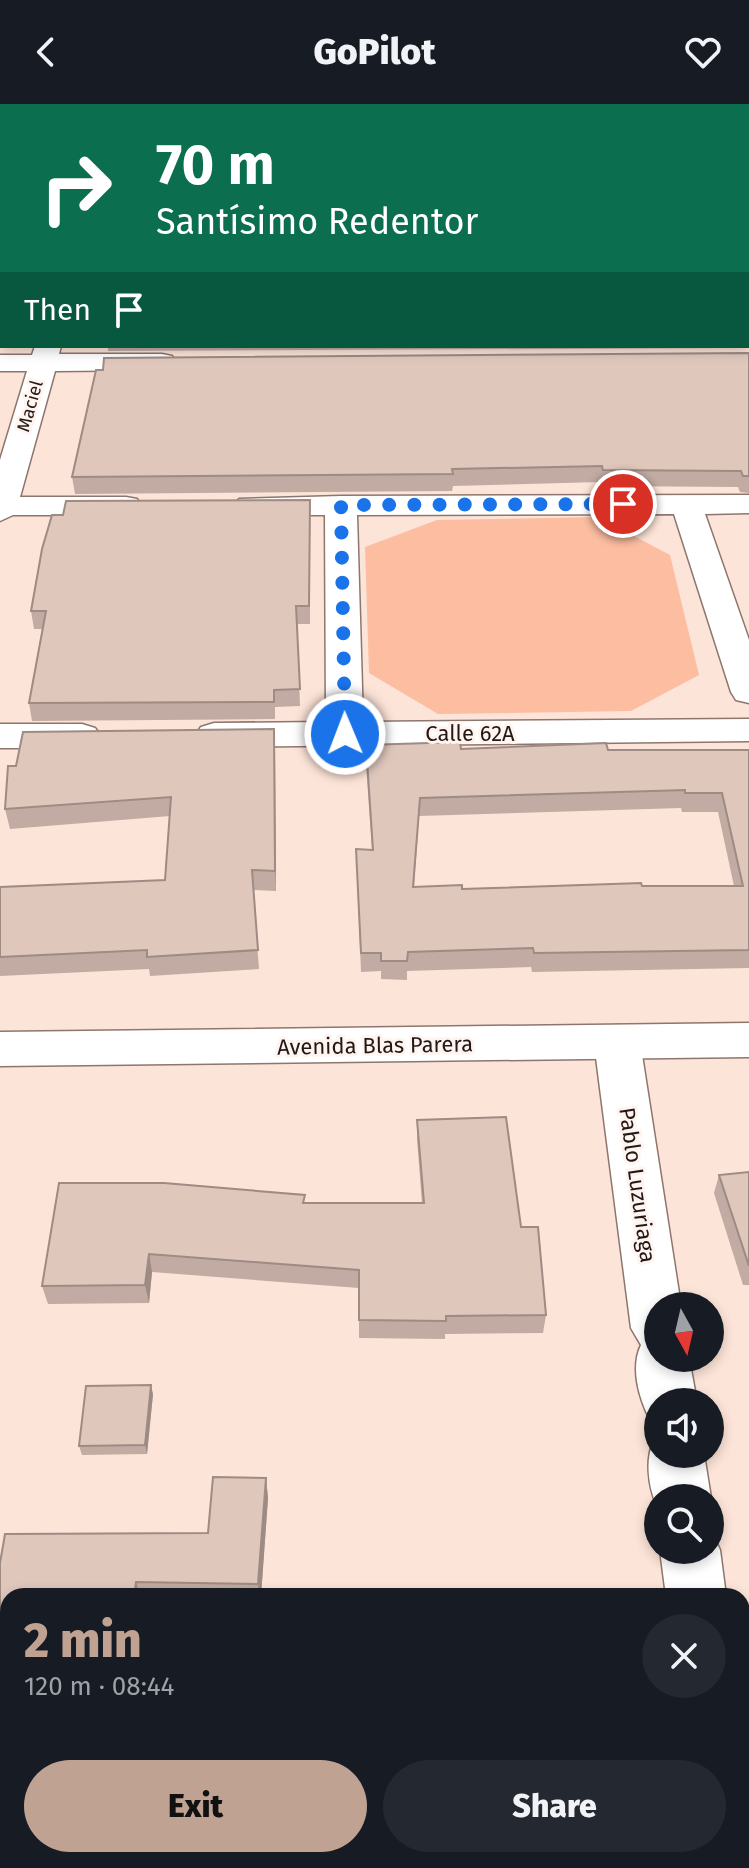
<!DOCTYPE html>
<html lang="en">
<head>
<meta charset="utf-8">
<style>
	body { margin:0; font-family:"Fira Sans",sans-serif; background:#242831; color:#f1f3f6; height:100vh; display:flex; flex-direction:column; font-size:30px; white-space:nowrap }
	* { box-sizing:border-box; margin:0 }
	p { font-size:26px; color:#9ea1a6 }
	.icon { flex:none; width:44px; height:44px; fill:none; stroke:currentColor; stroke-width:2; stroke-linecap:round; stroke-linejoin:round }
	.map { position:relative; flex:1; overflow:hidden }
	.panel { position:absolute; left:0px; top:1484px; width:750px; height:280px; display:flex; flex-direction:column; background:#171b24; border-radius:24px 24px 0 0; box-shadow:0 4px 12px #0003 }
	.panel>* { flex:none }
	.banner { position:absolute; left:0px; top:0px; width:750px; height:244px; box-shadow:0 4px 12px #0003; background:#0b6e4f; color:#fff; overflow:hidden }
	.needle { width:52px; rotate:172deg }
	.fabs { position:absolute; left:644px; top:1188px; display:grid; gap:16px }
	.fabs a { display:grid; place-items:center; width:80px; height:80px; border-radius:50%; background:#171b24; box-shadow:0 4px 12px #0003; font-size:40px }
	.pin { position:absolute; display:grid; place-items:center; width:68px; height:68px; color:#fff; margin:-34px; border:4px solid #fff; border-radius:50%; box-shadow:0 2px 8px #0007 }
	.me { position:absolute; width:88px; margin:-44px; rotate:359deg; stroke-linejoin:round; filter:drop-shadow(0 0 6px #0008) }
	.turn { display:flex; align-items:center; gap:28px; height:168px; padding:0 24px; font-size:36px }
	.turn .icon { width:104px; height:104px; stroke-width:2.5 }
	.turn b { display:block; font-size:56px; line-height:68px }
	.then { display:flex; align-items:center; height:76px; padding:0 24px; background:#0003; gap:16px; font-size:30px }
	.round { display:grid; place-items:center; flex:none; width:84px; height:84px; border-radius:42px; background:#242831 }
	.head { display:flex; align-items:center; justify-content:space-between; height:136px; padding:0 24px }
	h1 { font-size:48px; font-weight:800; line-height:60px; color:#c0a293 }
	.primary-button { display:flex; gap:16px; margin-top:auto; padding:16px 24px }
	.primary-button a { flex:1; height:92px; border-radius:48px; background:#c0a293; color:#111; font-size:32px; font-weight:800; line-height:92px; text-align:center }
	.primary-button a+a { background:#242831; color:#f1f3f6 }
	header { display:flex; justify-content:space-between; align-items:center; height:104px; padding:0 24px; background:#171b24; font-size:36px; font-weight:800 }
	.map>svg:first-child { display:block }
	.green { fill:#fcbda1 }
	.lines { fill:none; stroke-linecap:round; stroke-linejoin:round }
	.minor-casing { stroke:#8d766d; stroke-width:3 }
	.primary-casing { stroke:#8d766d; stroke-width:3 }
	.minor { fill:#fff; fill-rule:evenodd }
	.primary { fill:#fff; fill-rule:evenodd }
	.wall { fill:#c1aba2; fill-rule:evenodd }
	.shaded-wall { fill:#9d8b84 }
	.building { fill:#e0c7bc; stroke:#9d8b84; stroke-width:2; fill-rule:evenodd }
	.route { stroke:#1a73e8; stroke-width:14; stroke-dasharray:0 25.2 }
	.labels { text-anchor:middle; stroke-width:6; stroke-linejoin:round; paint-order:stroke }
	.far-street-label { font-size:18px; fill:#221916; stroke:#fff4f0 }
	.street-label { font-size:22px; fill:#221916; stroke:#fff4f0 }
</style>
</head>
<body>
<header><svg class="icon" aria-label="back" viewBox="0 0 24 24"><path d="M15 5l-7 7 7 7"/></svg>GoPilot<svg class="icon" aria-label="heart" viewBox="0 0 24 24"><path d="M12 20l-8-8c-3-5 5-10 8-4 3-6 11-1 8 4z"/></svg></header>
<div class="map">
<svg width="749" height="1764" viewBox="0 0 749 1764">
	<rect width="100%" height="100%" fill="#fde4d8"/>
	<polygon class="green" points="598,413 670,451 699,571 631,607 438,610 369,569 365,443 437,416"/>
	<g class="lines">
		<g class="minor-casing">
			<g id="minor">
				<polygon points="35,242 61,242 59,250 162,250 172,252 176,258 172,264 162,266 55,267 20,393 126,393 137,395 142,402 137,409 126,411 13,411 0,417 0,356 27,267 0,267 0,251 32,251"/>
				<polygon points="749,391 749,409 705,410 749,536 749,599 736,596 731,588 674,410 357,411 363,618 749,615 749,637 214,643 201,639 195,631 201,623 214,619 326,618 325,411 250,411 239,409 234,402 239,395 341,392"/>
				<polygon points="0,620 82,620 95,624 101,632 95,640 82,644 0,644"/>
				<path d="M617,921L633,926L640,938L681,1202H658V1254H689L697,1298H658V1319L650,1316C639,1294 630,1264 641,1241L631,1224L594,938L601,926Z"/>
				<path d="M658,1330V1350H704L711,1394L710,1396L658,1394V1405C648,1383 643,1350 658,1330Z"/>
				<polygon points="711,1426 720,1446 726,1492 666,1492 660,1446 710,1446"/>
				<polygon points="742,1726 749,1729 749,1764 701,1764 700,1756 742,1756"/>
			</g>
		</g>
		<g class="primary-casing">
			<polygon id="primary" points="749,919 749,953 0,962 0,928"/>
		</g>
		<use href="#minor" class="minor"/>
		<use href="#primary" class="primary"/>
	</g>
	<g class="wall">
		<polygon points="748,24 749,244 108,247 108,242 748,242"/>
		<polygon points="2,26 2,236 0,236 0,131 2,132 2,129 0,128 0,27"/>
		<polygon points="749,249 749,389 740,388 738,383 601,382 600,378 453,382 452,387 75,390 72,373"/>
		<polygon points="310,413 310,520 297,520 300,602 275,603 275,615 32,617 29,599 42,525 34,525 31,507"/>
		<polygon points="274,625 276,787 253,786 259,865 150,872 149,865 0,872 0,783 165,776 170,712 10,725 5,705"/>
		<path d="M366,641L461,645L749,646V864L532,868L531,863L407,867V876L381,875V867L361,868L356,745L372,746L366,660ZM681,704L682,708H718L734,782L462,785L414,783L419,712Z"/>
		<polygon points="417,1016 521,1123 546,1211 543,1229 445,1230 445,1235 359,1234 359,1184 152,1168 149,1199 48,1200 42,1182 305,1099 422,1099 417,1035"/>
		<polygon points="749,1068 749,1181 743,1181 714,1089 719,1071"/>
		<polygon points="153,1290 147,1350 82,1351 79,1342"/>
		<polygon points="266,1374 268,1394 261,1492 8,1492 8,1689 0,1689 0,1459 208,1429"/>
	</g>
	<g class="shaded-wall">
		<polygon points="274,625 275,644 276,787 275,767"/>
		<polygon points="149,1150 152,1168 149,1199 145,1181"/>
		<polygon points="151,1281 153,1290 147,1350 145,1341"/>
		<polygon points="266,1374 268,1394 261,1492 259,1492 258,1480"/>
		<polygon points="136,1478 140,1492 134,1492"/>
	</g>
	<g class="building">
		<polygon points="0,0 77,0 76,2 2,2 2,22 0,12"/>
		<polygon points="162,0 749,0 749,10 748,11 748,2 162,2"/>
		<polygon points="748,24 749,25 748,113"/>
		<polygon points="2,26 2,116 0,114 0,27"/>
		<polygon points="2,123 2,219 0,219 0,131 2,132"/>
		<polygon points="748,123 749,129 749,228 748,228"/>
		<polygon points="749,249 749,372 743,372 741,367 603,366 602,362 452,365 453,370 72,373 96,266 103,266 104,254"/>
		<polygon points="310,396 309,502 296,502 300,585 274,586 274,598 29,599 46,507 31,507 42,445 52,411 63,411 66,397"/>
		<polygon points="274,625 275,767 252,766 258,846 147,853 147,846 0,853 0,783 165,776 171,693 5,705 8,662 16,662 23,628"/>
		<path d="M460,638L461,645L606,639L608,646H749V846L534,849L533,844L408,848L407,857H381V849H361L356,745L373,746L366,641ZM685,686V689H722L743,782H642L641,779L462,785V781L413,783L420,694Z"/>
		<polygon points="506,1013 521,1123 538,1123 546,1211 446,1212 446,1217 359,1216 359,1166 149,1150 145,1181 42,1182 59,1079 164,1079 305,1091 303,1099 424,1099 417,1016"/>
		<polygon points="749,1068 749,1162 719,1071"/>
		<polygon points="151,1281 145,1341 79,1342 86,1282"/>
		<polygon points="213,1373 266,1374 258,1480 136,1478 134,1492 8,1492 8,1674 0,1674 0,1459 5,1430 208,1429"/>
	</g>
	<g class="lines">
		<polyline class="route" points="345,630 341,401 623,400"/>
	</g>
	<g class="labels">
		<g class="far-street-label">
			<text transform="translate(30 302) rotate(-74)" y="6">Maciel</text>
		</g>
		<g class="street-label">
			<text x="470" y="637">Calle 62A</text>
			<text transform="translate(375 941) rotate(-1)" y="8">Avenida Blas Parera</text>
			<text transform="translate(638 1081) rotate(82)" y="8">Pablo Luzuriaga</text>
		</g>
	</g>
</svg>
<div class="fabs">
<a><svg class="needle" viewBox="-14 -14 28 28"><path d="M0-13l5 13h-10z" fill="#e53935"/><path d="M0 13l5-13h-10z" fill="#9ea1a6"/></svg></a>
<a><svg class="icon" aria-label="sound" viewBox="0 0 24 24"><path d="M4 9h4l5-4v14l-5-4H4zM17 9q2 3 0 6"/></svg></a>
<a><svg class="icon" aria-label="search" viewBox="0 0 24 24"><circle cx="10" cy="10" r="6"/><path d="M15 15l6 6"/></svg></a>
</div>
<div class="pin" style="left:623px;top:400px;background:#d93025"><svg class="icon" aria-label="arrive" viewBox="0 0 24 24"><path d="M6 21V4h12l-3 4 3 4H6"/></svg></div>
<svg class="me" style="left:345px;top:630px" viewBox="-20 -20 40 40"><circle r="17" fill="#1a73e8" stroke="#fff" stroke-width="3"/><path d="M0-11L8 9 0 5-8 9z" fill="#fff"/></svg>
<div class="banner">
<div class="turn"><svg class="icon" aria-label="right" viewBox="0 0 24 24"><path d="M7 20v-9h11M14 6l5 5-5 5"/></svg><div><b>70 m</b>Santísimo Redentor</div></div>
<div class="then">Then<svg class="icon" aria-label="arrive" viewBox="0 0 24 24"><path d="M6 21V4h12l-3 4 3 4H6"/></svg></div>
</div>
<section class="panel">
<div class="head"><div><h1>2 min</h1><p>120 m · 08:44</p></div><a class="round"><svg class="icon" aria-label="close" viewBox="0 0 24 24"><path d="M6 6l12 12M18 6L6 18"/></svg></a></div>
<div class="primary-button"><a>Exit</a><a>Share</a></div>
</section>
</div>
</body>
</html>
